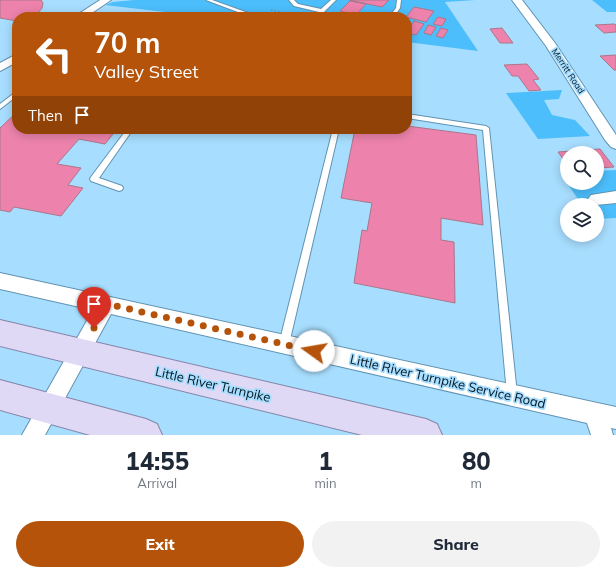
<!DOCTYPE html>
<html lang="en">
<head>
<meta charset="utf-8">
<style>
	body { margin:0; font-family:Mulish,sans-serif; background:#f2f2f3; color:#1f2937; height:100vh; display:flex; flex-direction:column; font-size:15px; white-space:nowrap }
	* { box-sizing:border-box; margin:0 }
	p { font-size:13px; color:#747a83 }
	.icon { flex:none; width:22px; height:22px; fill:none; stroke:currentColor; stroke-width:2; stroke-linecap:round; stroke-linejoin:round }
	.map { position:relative; height:435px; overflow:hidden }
	.panel { display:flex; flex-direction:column; background:#fff; flex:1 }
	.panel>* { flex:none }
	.top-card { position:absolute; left:12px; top:12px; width:400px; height:122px; border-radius:16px; box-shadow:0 2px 10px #0003; background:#b45309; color:#fff; overflow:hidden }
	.buttons { position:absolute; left:560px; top:146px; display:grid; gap:8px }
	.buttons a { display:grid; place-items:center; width:44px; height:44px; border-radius:50%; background:#fff; box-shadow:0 2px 10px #0003; font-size:20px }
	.pin { position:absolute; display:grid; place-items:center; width:34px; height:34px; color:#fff; margin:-41px -17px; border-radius:50% 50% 50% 0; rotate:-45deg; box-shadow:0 0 4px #0007 }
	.pin .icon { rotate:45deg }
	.me { position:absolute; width:44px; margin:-22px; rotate:283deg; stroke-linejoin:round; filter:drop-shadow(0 0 3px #0008) }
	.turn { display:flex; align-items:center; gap:14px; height:84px; padding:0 16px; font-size:18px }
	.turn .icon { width:52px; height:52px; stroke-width:2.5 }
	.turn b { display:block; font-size:28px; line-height:34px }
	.then { display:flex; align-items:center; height:38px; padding:0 16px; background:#0003; gap:8px; font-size:15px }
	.eta { display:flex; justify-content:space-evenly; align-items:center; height:68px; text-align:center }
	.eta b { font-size:24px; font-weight:800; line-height:28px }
	.cta { display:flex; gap:8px; margin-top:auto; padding:8px 16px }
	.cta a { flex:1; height:46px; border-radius:24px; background:#b45309; color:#fff; font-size:16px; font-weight:800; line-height:46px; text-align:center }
	.cta a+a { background:#f2f2f3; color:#1f2937 }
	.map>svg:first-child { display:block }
	.green { fill:#4cbefb }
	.building { fill:#ed83ac; stroke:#ac7689 }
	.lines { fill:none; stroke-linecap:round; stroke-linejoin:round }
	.lane-casing { stroke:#6093b2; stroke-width:2 }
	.street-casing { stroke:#6093b2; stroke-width:2 }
	.primary-casing { stroke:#8585a8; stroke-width:2 }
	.path { stroke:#6c95af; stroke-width:1.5; stroke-dasharray:1.5 2; stroke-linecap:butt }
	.lane { fill:#fff; fill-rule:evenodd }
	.street { fill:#fff; fill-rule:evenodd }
	.primary { fill:#dfd9f5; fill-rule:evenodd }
	.route { stroke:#b45309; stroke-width:7; stroke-dasharray:0 12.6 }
	.labels { text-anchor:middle; stroke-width:3.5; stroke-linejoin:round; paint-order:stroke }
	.far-street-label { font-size:9px; fill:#041925; stroke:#a7ddfe }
	.near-street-label { font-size:13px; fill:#041925; stroke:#a7ddfe }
</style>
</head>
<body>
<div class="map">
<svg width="616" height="435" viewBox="0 0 616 435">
	<rect width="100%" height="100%" fill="#a7ddfe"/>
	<g class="green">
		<polygon points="134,0 475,0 445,2 478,51 407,42 407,17 208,17 105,5 113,2"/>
		<polygon points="592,0 616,0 616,12 607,12"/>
		<polygon points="562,90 559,99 544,100 552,115 575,120 590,136 538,139 506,93"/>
		<polygon points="616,170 616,218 597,219 597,205 582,205 567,183 597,183 597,171"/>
	</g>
	<g class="building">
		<polygon points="0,0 41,0 43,3 42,8 35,17 17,17 17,21 0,18"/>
		<polygon points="349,0 389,0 382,7"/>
		<polygon points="350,1 366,4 356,15 340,11"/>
		<polygon points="414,7 434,11 426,22 406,17"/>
		<polygon points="438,17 446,19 442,26 433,24"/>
		<polygon points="414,21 424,24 416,35 407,33"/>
		<polygon points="614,24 616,25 616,32 604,33 595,25"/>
		<polygon points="428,25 436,27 431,35 424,33"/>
		<polygon points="441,28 448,30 443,38 436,36"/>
		<polygon points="502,28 513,43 500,43 490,29"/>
		<polygon points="616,55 616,70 614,70 600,56"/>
		<polygon points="527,64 539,79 533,80 541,90 529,91 518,76 512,76 504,65"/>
		<polygon points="17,112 17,129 117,129 105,144 79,139 57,164 81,168 68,185 83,188 61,216 14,207 10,212 0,210 0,128"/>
		<polygon points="407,126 476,135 483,225 441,218 441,240 454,242 455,303 354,283 362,230 367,231 372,203 341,198 355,129 407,129"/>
		<polygon points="600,149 614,167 597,168 597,153 567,153 567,164 558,152"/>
	</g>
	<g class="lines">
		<g class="lane-casing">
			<g id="lane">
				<polygon points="206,0 212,0 254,15 265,17 251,17"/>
				<polygon points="289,0 294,0 298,4 321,9 331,0 336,0 319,17 314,17 319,12 294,6"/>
				<polygon points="397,0 401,0 400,8 394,17 389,17 396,8"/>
				<polygon points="17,91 17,96 0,109 0,104"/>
				<polygon points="407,114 486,126 489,128 517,394 516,398 512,399 508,398 507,394 483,130 407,118"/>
				<polygon points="127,129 133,129 99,178 122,186 123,188 122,190 119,191 91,181 90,179 91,177"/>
				<polygon points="333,129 339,129 289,344 288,348 284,349 280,348 279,344"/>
			</g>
		</g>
		<g class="street-casing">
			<g id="street">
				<polygon points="100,0 111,0 86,17 74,17"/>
				<polygon points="512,0 522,0 555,43 616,135 616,149 611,147 605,140 546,46"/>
				<polygon points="17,54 17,62 0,71 0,63"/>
				<polygon points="616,191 616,203 596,205 591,203 588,199 591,195"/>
				<polygon points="0,273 616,407 616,429 611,428 613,435 591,435 587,423 111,314 45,435 22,435 93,310 0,289"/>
			</g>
		</g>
		<g class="primary-casing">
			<g id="primary">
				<polygon points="0,320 426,419 437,424 442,435 362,435 0,346"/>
				<polygon points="0,380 146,419 157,424 162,435 90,435 0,410"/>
			</g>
		</g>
		<g class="path">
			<polyline points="271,10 290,14"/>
			<polyline points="335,14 359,17"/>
		</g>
		<use href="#lane" class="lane"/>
		<use href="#street" class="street"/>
		<use href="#primary" class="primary"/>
	</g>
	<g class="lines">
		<polyline class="route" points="94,328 107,304 314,351"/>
	</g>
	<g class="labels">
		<g class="far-street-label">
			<text transform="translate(568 71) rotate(57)" y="3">Merritt Road</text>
		</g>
		<g class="near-street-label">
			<text transform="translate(448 381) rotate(13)" y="5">Little River Turnpike Service Road</text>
			<text transform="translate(213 384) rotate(13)" y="5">Little River Turnpike</text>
		</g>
	</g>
</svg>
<div class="buttons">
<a><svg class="icon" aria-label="search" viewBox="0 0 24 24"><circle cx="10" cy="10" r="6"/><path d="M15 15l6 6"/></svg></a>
<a><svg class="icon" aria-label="layers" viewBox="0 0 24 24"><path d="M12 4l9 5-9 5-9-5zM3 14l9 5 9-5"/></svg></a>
</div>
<div class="pin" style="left:94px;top:328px;background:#d93025"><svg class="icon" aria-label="arrive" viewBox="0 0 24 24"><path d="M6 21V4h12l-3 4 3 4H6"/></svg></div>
<svg class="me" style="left:314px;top:351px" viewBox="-20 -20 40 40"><circle r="19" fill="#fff"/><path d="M0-13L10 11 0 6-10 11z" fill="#b45309"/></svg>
<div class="top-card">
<div class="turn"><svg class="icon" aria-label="left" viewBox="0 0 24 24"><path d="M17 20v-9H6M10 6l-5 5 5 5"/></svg><div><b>70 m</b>Valley Street</div></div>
<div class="then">Then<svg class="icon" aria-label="arrive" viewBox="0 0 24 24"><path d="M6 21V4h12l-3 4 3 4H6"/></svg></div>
</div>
</div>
<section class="panel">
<div class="eta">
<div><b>14:55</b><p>Arrival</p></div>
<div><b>1</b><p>min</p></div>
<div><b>80</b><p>m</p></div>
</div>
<div class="cta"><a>Exit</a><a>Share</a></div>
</section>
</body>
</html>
